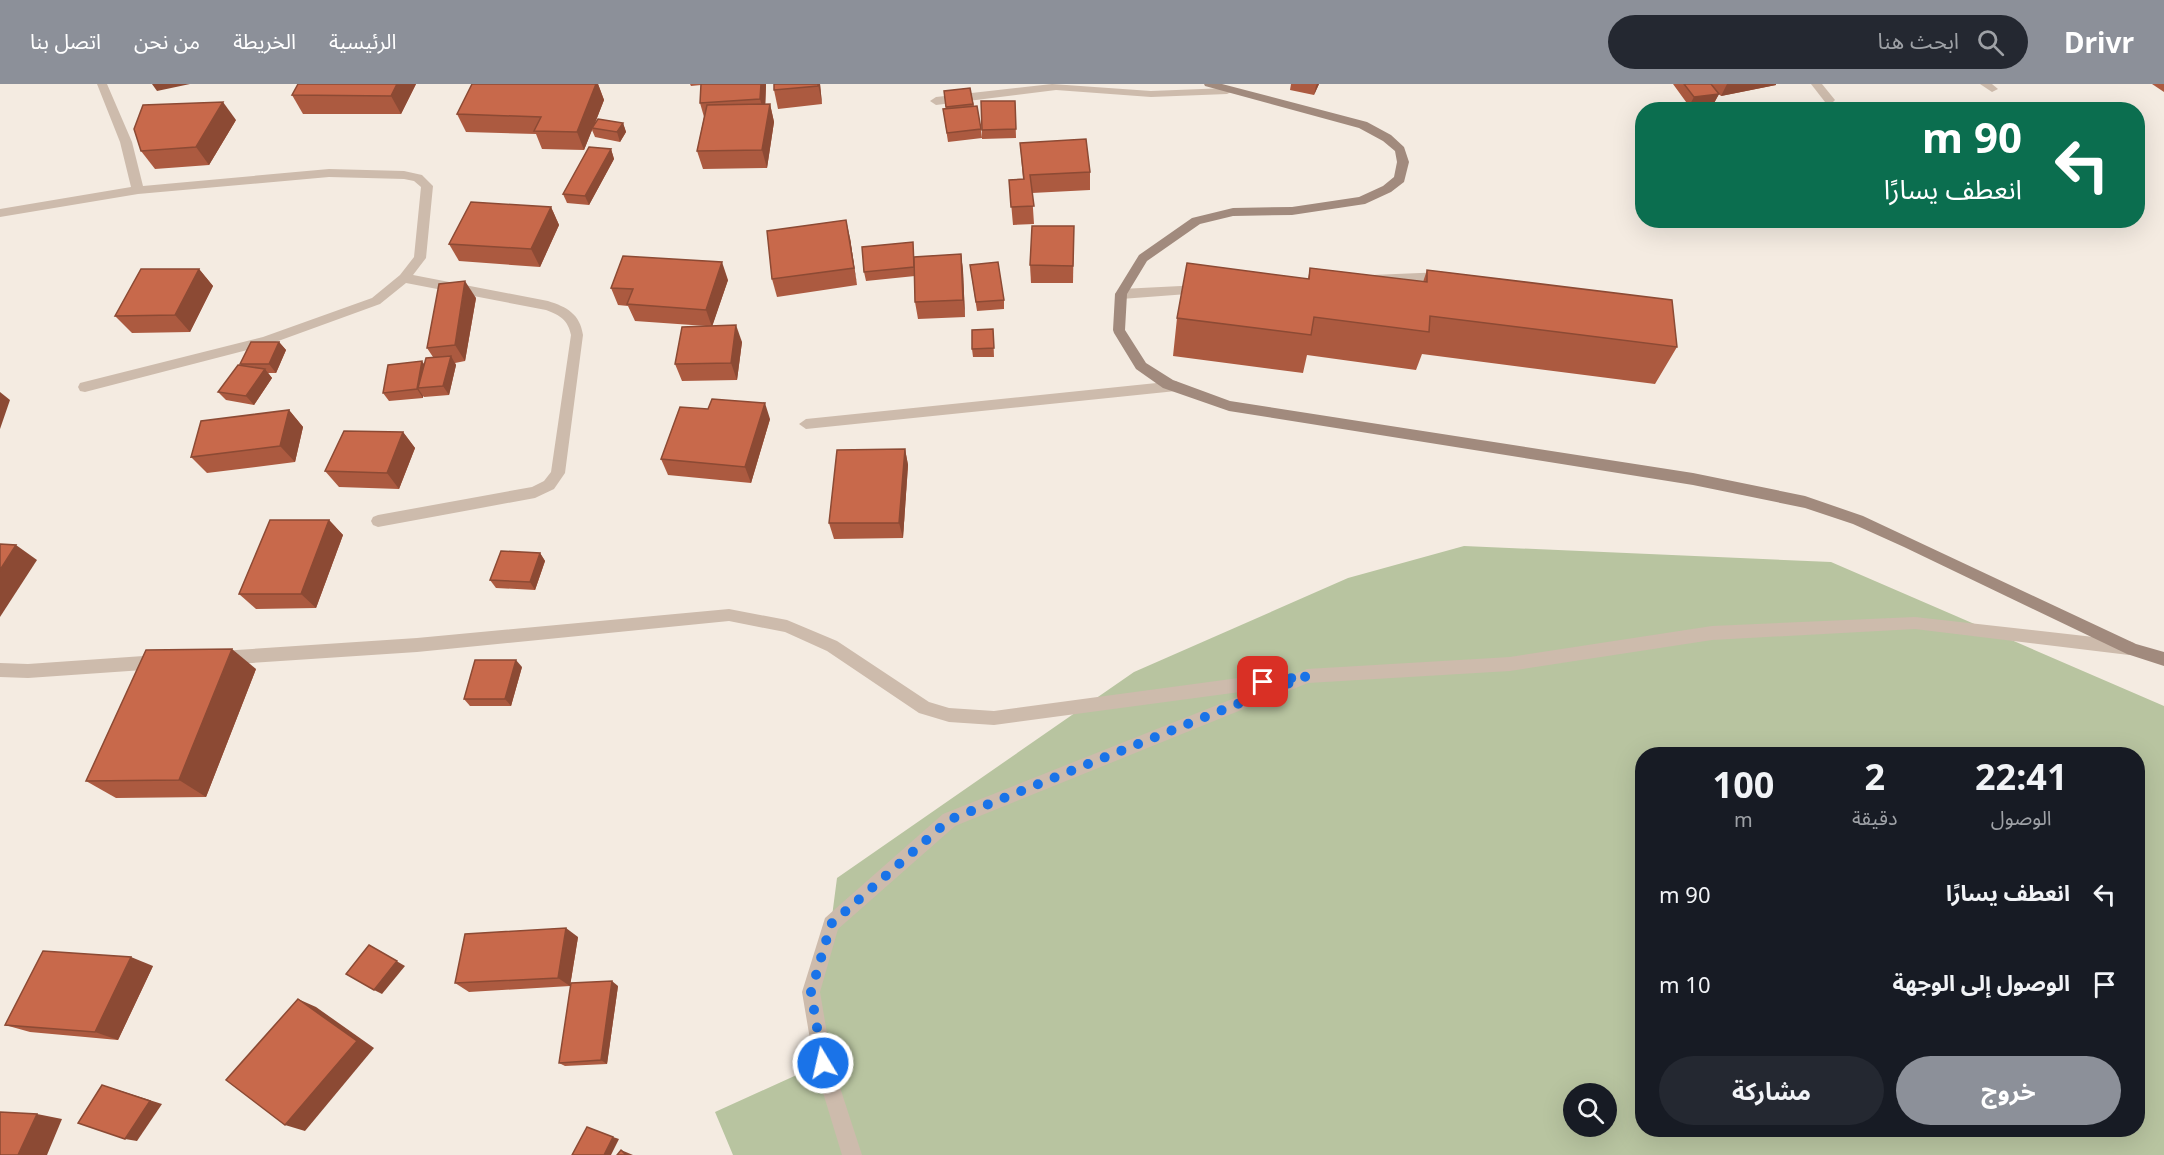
<!DOCTYPE html>
<html lang="ar">
<head>
<meta charset="utf-8">
<style>
	body { margin:0; font-family:"Noto Sans","Noto Sans Arabic",sans-serif; background:#242831; color:#f1f3f6; direction:rtl; height:100vh; display:flex; flex-direction:column; font-size:22px; white-space:nowrap }
	* { box-sizing:border-box; margin:0 }
	p { font-size:20px; color:#9ea1a6 }
	.icon { flex:none; width:33px; height:33px; fill:none; stroke:currentColor; stroke-width:2; stroke-linecap:round; stroke-linejoin:round }
	.map { position:relative; flex:1; overflow:hidden; direction:ltr }
	.side { position:absolute; left:1635px; top:663px; width:510px; height:390px; display:flex; flex-direction:column; background:#171b24; border-radius:24px; box-shadow:0 6px 24px #0002; direction:rtl }
	.side>* { flex:none }
	.guide { position:absolute; left:1635px; top:18px; width:510px; height:126px; border-radius:24px; box-shadow:0 6px 24px #0002; direction:rtl; background:#0b6e4f; color:#fff; overflow:hidden }
	.controls { position:absolute; left:1563px; top:999px; display:grid; gap:12px }
	.controls a { display:grid; place-items:center; width:54px; height:54px; border-radius:50%; background:#171b24; box-shadow:0 6px 24px #0002; font-size:30px }
	.pin { position:absolute; display:grid; place-items:center; width:51px; height:51px; color:#fff; margin:-26px; border-radius:12px; box-shadow:0 3px 9px #0006 }
	.me { position:absolute; width:66px; margin:-33px; rotate:351deg; stroke-linejoin:round; filter:drop-shadow(0 0 4px #0008) }
	.turn { display:flex; align-items:center; gap:21px; height:126px; padding:0 24px; font-size:27px }
	.turn .icon { width:78px; height:78px; stroke-width:2.5 }
	.turn b { display:block; font-size:42px; line-height:51px }
	.eta { display:flex; justify-content:space-evenly; align-items:center; height:102px; text-align:center }
	.eta b { font-size:36px; font-weight:700; line-height:42px }
	.button { display:flex; gap:12px; margin-top:auto; padding:12px 24px }
	.button a { flex:1; height:69px; border-radius:36px; background:#8c9099; color:#fff; font-size:24px; font-weight:700; line-height:69px; text-align:center }
	.button a+a { background:#242831; color:#f1f3f6 }
	ul { padding:0; list-style:none }
	li { display:flex; align-items:center; gap:18px; height:90px; padding:0 24px }
	li div { flex:1 }
	li b { display:block; font-size:22px }
	li em { font-style:normal }
	header { display:flex; align-items:center; gap:36px; box-sizing:border-box; height:84px; padding:0 30px; background:#8c9099; color:#fff }
	header strong { font-size:28px }
	nav { display:flex; gap:33px; margin-inline-start:auto; font-size:21px }
	.search { width:420px; height:54px; background:#242831; display:flex; align-items:center; gap:15px; box-sizing:border-box; padding:0 21px; border-radius:33px; color:#9ea1a6; font-size:22px }
	.map>svg:first-child { display:block }
	.green { fill:#b8c4a0; fill-rule:evenodd }
	.lines { fill:none; stroke-linecap:round; stroke-linejoin:round }
	.street { fill:#cdbbac; fill-rule:evenodd }
	.secondary { fill:#a18a7d; fill-rule:evenodd }
	.wall { fill:#ac5a40 }
	.shaded-wall { fill:#8c4a34 }
	.building { fill:#c8694b; stroke:#8c4a34; stroke-width:1.5 }
	.route { stroke:#1a73e8; stroke-width:10; stroke-dasharray:0 18 }
</style>
</head>
<body>
<header>
<strong>Drivr</strong>
<div class="search"><svg class="icon" aria-label="search" viewBox="0 0 24 24"><circle cx="10" cy="10" r="6"/><path d="M15 15l6 6"/></svg>ابحث هنا</div>
<nav><a>الرئيسية</a><a>الخريطة</a><a>من نحن</a><a>اتصل بنا</a></nav>
</header>
<div class="map">
<svg width="2164" height="1071" viewBox="0 0 2164 1071">
	<rect width="100%" height="100%" fill="#f4ebe1"/>
	<path class="green" d="M1464,462L1831,478L2164,622V1071H733L715,1028L823,979L811,908L831,840L837,794L1134,588L1348,494ZM1642,670H2138V1046H1642ZM1574,1010H1606V1042H1574Z"/>
	<g class="lines">
		<g class="street">
			<path d="M97,0H107L132,58L143,102L329,85L404,87L422,91L433,102L426,174L413,191L548,217C567,223 580,230 583,251L565,389L554,405L535,414L378,443L373,441L371,437L373,433L378,431L532,403L544,397L551,388L571,251C568,236 560,231 546,226L406,199L380,220L270,260L85,308L80,307L78,303L80,299L263,253L372,214L400,191L414,173L421,103L414,97L404,95L329,93L138,110L0,133V125L131,103L120,58Z"/>
			<polygon points="1052,0 1151,7 1227,4 1233,7 1227,10 1151,13 1056,6 936,21 930,17 936,13"/>
			<polygon points="1811,0 1822,0 1835,16 1833,18 1825,18"/>
			<polygon points="1980,0 1992,0 1998,5 1992,8"/>
			<polygon points="1444,188 1450,192 1444,196 1372,199 1366,195 1372,191"/>
			<polygon points="1201,201 1207,205 1201,209 1121,215 1115,210 1121,205"/>
			<polygon points="1176,297 1183,302 1176,307 806,345 799,340 806,335"/>
			<polygon points="729,525 787,536 837,557 929,618 949,624 994,627 1284,588 1290,592 1307,585 1510,573 1712,542 1915,533 2129,557 2134,559 2137,564 2134,569 2129,571 1915,545 1712,556 1510,587 1308,599 955,742 838,845 820,908 832,979 862,1071 842,1071 814,979 802,908 825,834 943,730 1255,606 994,641 949,638 919,629 827,567 785,548 729,537 417,568 221,581 216,579 213,574 216,569 221,567 417,554"/>
			<polygon points="158,571 163,573 166,578 163,583 158,585 28,594 0,593 0,579 28,580"/>
		</g>
		<polygon class="secondary" points="1204,0 1222,0 1367,38 1391,51 1404,63 1409,78 1404,98 1391,108 1365,120 1292,131 1233,132 1200,140 1147,177 1127,210 1125,246 1146,279 1173,296 1230,317 1693,389 1805,412 1863,432 2136,560 2164,568 2164,582 2127,570 1904,463 1853,440 1805,424 1693,401 1229,327 1163,304 1136,285 1114,249 1113,246 1115,210 1139,171 1192,134 1233,124 1292,123 1359,113 1383,102 1394,93 1397,78 1395,67 1383,57 1359,44 1205,2"/>
	</g>
	<g class="wall">
		<polygon points="416,0 401,30 303,30 292,11"/>
		<polygon points="472,0 598,0 604,16 595,39 623,39 626,48 620,58 595,53 592,46 584,66 542,65 536,50 466,48 457,30"/>
		<polygon points="690,0 766,0 765,20 770,20 774,38 767,84 703,85 697,67 704,33 700,19 701,1 691,2"/>
		<polygon points="774,0 820,0 822,20 778,25 774,6"/>
		<polygon points="1291,0 1319,0 1314,11 1290,6"/>
		<polygon points="1673,0 1776,0 1776,1 1721,12 1719,10 1714,19 1689,22"/>
		<polygon points="2152,0 2164,0 2164,8"/>
		<polygon points="970,4 974,22 981,45 982,54 948,58 943,25 946,25 944,7"/>
		<polygon points="1015,17 1016,54 982,55 982,46"/>
		<polygon points="236,36 209,81 155,85 141,67"/>
		<polygon points="1020,59 1090,88 1090,106 1032,109 1034,140 1013,141 1009,96 1023,95"/>
		<polygon points="611,65 614,75 589,121 567,119 563,110"/>
		<polygon points="551,123 559,141 540,183 459,177 449,160"/>
		<polygon points="1074,142 1073,199 1031,199 1030,181"/>
		<polygon points="850,154 857,201 777,213 772,195"/>
		<polygon points="961,170 963,187 965,233 918,235 915,218 915,192 866,197 864,188 915,173"/>
		<polygon points="970,181 1004,216 1004,225 977,227"/>
		<polygon points="1310,184 1423,198 1427,186 1677,263 1655,300 1422,270 1416,286 1307,271 1303,289 1173,272 1177,234 1308,195"/>
		<polygon points="199,185 213,202 190,248 132,249 115,232"/>
		<polygon points="728,196 712,242 742,258 737,296 682,297 675,280 706,242 635,237 628,222 618,221 611,204"/>
		<polygon points="476,214 465,277 455,279 456,281 449,311 424,313 423,312 423,314 389,317 383,309 433,273 427,264"/>
		<polygon points="993,245 994,273 973,273 972,265"/>
		<polygon points="279,258 286,266 276,289 268,289 272,294 254,321 226,316 218,308 241,281 240,280"/>
		<polygon points="708,325 770,335 751,399 668,391 661,375"/>
		<polygon points="289,326 303,343 295,378 207,389 191,373"/>
		<polygon points="403,348 415,364 399,405 339,403 325,387"/>
		<polygon points="905,365 908,381 903,454 834,455 829,439"/>
		<polygon points="329,436 343,451 316,524 256,525 239,510"/>
		<polygon points="540,469 545,477 535,506 496,504 490,496"/>
		<polygon points="522,583 511,622 470,622 464,615"/>
		<polygon points="256,585 206,713 116,714 86,697"/>
		<polygon points="578,853 570,902 469,908 455,899"/>
		<polygon points="153,882 118,956 30,948 5,941"/>
		<polygon points="618,902 607,980 565,982 559,979"/>
	</g>
	<g class="shaded-wall">
		<polygon points="152,0 190,0 157,7"/>
		<polygon points="397,0 416,0 401,30 391,12"/>
		<polygon points="596,0 598,0 604,16 593,44 592,44 592,46 584,66 577,48"/>
		<polygon points="761,0 766,0 765,33 760,15"/>
		<polygon points="818,0 820,0 822,20"/>
		<polygon points="1317,0 1319,0 1314,11 1316,2"/>
		<polygon points="1727,0 1776,0 1776,1 1721,12"/>
		<polygon points="1719,10 1714,19 1689,22 1694,13"/>
		<polygon points="223,18 236,36 209,81 196,63"/>
		<polygon points="770,20 774,38 767,84 762,66"/>
		<polygon points="623,39 626,48 620,58 617,48"/>
		<polygon points="611,65 614,75 589,121 585,112"/>
		<polygon points="551,123 559,141 540,183 531,165"/>
		<polygon points="846,136 850,154 857,201 854,184"/>
		<polygon points="961,170 963,187 965,233 963,216"/>
		<polygon points="722,178 728,196 712,243 706,226"/>
		<polygon points="199,185 213,202 190,248 175,231"/>
		<polygon points="465,197 476,214 465,277 455,261"/>
		<polygon points="736,241 742,258 737,296 731,279"/>
		<polygon points="279,258 286,266 276,289 269,280"/>
		<polygon points="451,272 456,281 449,311 443,302"/>
		<polygon points="422,277 428,286 418,304 423,312 423,314 417,305"/>
		<polygon points="265,285 272,294 254,321 246,312"/>
		<polygon points="0,308 10,316 0,345"/>
		<polygon points="765,319 770,335 751,399 745,383"/>
		<polygon points="289,326 303,343 295,378 280,362"/>
		<polygon points="403,348 415,364 399,405 387,389"/>
		<polygon points="905,365 908,381 903,454 899,439"/>
		<polygon points="329,436 343,451 316,524 301,510"/>
		<polygon points="16,461 37,476 0,533 0,486"/>
		<polygon points="540,469 545,477 535,506 530,498"/>
		<polygon points="232,565 256,585 206,713 179,696"/>
		<polygon points="516,576 522,583 511,622 505,615"/>
		<polygon points="566,844 578,853 570,902 558,894"/>
		<polygon points="369,861 405,882 382,910 374,906"/>
		<polygon points="131,873 153,882 118,956 95,948"/>
		<polygon points="612,897 618,902 607,980 601,976"/>
		<polygon points="298,915 316,923 374,964 305,1047 285,1041"/>
		<polygon points="102,1001 162,1020 137,1057 125,1055"/>
		<polygon points="37,1030 62,1035 47,1071 18,1071"/>
		<polygon points="613,1053 619,1055 611,1071 604,1071"/>
		<polygon points="621,1066 633,1071 626,1071"/>
	</g>
	<g class="building">
		<polygon points="298,0 397,0 391,12 292,11"/>
		<polygon points="472,0 596,0 577,48 534,47 541,33 457,30"/>
		<polygon points="701,0 761,0 760,15 700,19"/>
		<polygon points="774,0 818,0 818,2 774,6"/>
		<polygon points="1684,0 1711,0 1719,10 1694,13"/>
		<polygon points="970,4 973,20 946,23 944,7"/>
		<polygon points="981,17 1015,17 1016,45 982,46"/>
		<polygon points="223,18 196,63 141,67 134,45 143,21"/>
		<polygon points="770,20 762,66 697,67 707,21"/>
		<polygon points="977,22 981,45 947,49 943,25"/>
		<polygon points="598,35 623,39 617,48 592,44"/>
		<polygon points="1086,55 1090,88 1030,91 1034,122 1011,123 1009,96 1024,95 1020,59"/>
		<polygon points="589,63 611,65 585,112 563,110"/>
		<polygon points="471,118 551,123 531,165 449,160"/>
		<polygon points="846,136 854,184 772,195 767,147"/>
		<polygon points="1032,142 1074,142 1073,182 1030,181"/>
		<polygon points="913,158 914,183 864,188 862,163"/>
		<polygon points="961,170 963,216 915,218 914,173"/>
		<polygon points="623,172 722,178 706,226 627,220 633,205 611,204"/>
		<polygon points="998,178 1004,216 976,218 970,181"/>
		<polygon points="1187,179 1309,195 1310,184 1427,198 1427,186 1672,216 1677,263 1430,232 1429,248 1314,233 1311,251 1177,234"/>
		<polygon points="141,185 199,185 175,231 115,232"/>
		<polygon points="465,197 455,261 427,264 439,200"/>
		<polygon points="736,241 731,279 675,280 682,243"/>
		<polygon points="993,245 994,264 972,265 972,246"/>
		<polygon points="251,258 279,258 269,280 240,280"/>
		<polygon points="451,272 443,302 418,304 426,274"/>
		<polygon points="422,277 417,305 383,309 388,281"/>
		<polygon points="238,281 265,285 246,312 218,308"/>
		<polygon points="712,315 765,319 745,383 661,375 680,323 708,325"/>
		<polygon points="289,326 280,362 191,373 201,337"/>
		<polygon points="344,347 403,348 387,389 325,387"/>
		<polygon points="905,365 899,439 829,439 837,366"/>
		<polygon points="270,436 329,436 301,510 239,510"/>
		<polygon points="0,460 16,461 0,486"/>
		<polygon points="501,467 540,469 530,498 490,496"/>
		<polygon points="232,565 179,696 86,697 146,566"/>
		<polygon points="475,576 516,576 505,615 464,615"/>
		<polygon points="566,844 558,894 455,899 465,850"/>
		<polygon points="369,861 397,877 374,906 346,890"/>
		<polygon points="43,867 131,873 95,948 5,941"/>
		<polygon points="612,897 601,976 559,979 571,899"/>
		<polygon points="298,915 357,957 285,1041 226,996"/>
		<polygon points="102,1001 150,1017 125,1055 78,1039"/>
		<polygon points="0,1028 37,1030 18,1071 0,1071"/>
		<polygon points="587,1043 613,1053 604,1071 572,1071"/>
		<polygon points="621,1066 626,1071 617,1071"/>
	</g>
	<g class="lines">
		<polyline class="route" points="823,979 811,908 831,840 949,736 1307,592 1263,598"/>
	</g>
</svg>
<div class="controls">
<a><svg class="icon" aria-label="search" viewBox="0 0 24 24"><circle cx="10" cy="10" r="6"/><path d="M15 15l6 6"/></svg></a>
</div>
<div class="pin" style="left:1263px;top:598px;background:#d93025"><svg class="icon" aria-label="arrive" viewBox="0 0 24 24"><path d="M6 21V4h12l-3 4 3 4H6"/></svg></div>
<svg class="me" style="left:823px;top:979px" viewBox="-20 -20 40 40"><circle r="17" fill="#1a73e8" stroke="#fff" stroke-width="3"/><path d="M0-11L8 9 0 5-8 9z" fill="#fff"/></svg>
<div class="guide">
<div class="turn"><svg class="icon" aria-label="left" viewBox="0 0 24 24"><path d="M17 20v-9H6M10 6l-5 5 5 5"/></svg><div><b>90 m</b>انعطف يسارًا</div></div>
</div>
<section class="side">
<div class="eta">
<div><b>22:41</b><p>الوصول</p></div>
<div><b>2</b><p>دقيقة</p></div>
<div><b>100</b><p>m</p></div>
</div>
<ul>
<li><svg class="icon" aria-label="left" viewBox="0 0 24 24"><path d="M17 20v-9H6M10 6l-5 5 5 5"/></svg><div><b>انعطف يسارًا</b></div><em>90 m</em></li>
<li><svg class="icon" aria-label="arrive" viewBox="0 0 24 24"><path d="M6 21V4h12l-3 4 3 4H6"/></svg><div><b>الوصول إلى الوجهة</b></div><em>10 m</em></li>
</ul>
<div class="button"><a>خروج</a><a>مشاركة</a></div>
</section>
</div>
</body>
</html>
